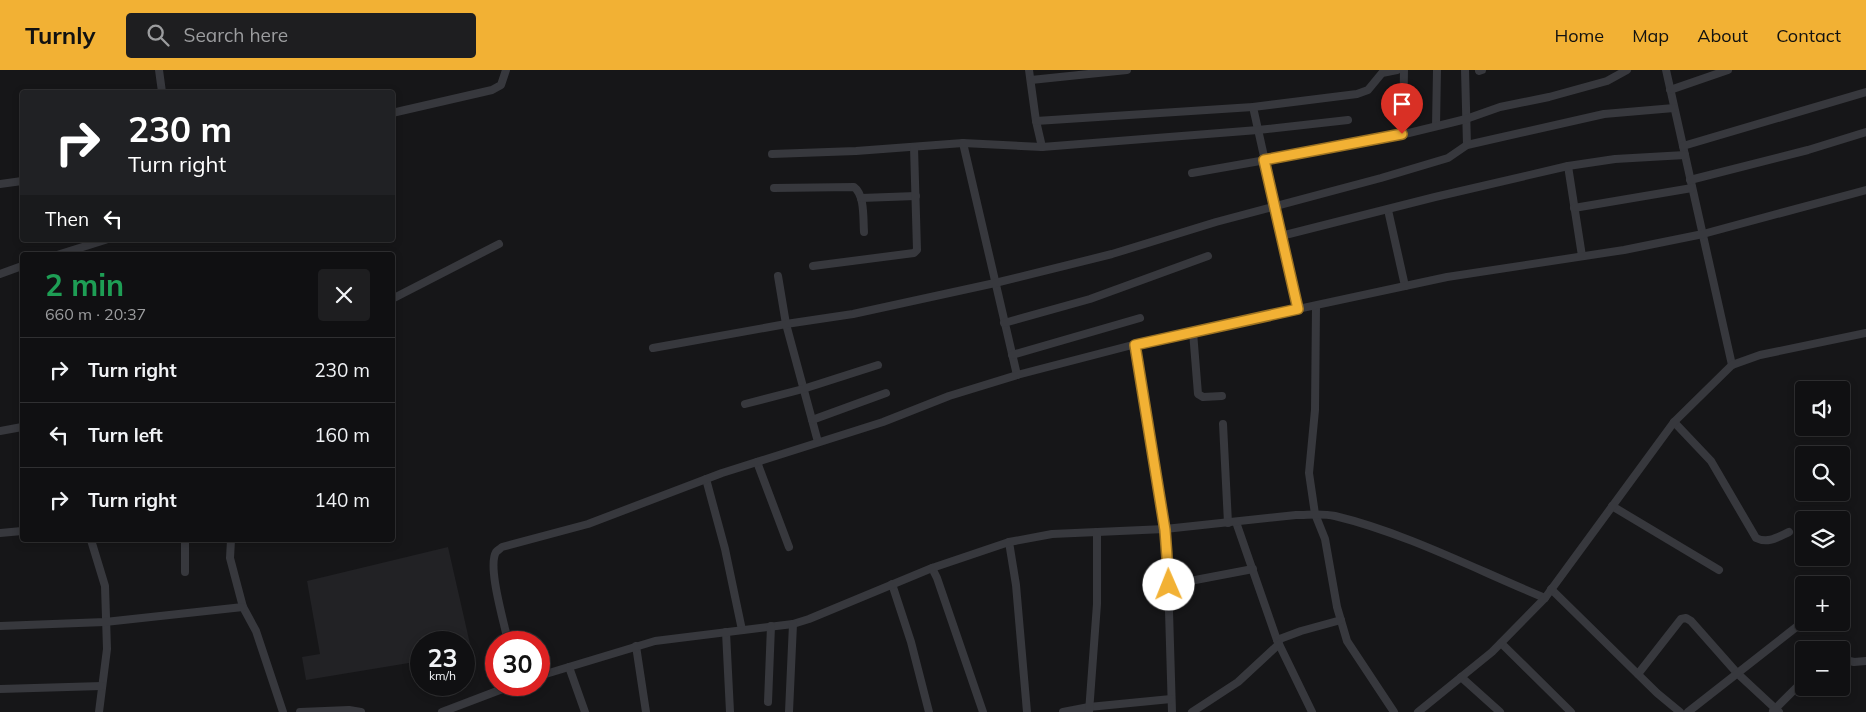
<!DOCTYPE html>
<html lang="en">
<head>
<meta charset="utf-8">
<style>
	body { margin:0; font-family:Mulish,sans-serif; background:#1e1e20; color:#f1f3f6; height:100vh; display:flex; flex-direction:column; font-size:19px; white-space:nowrap }
	* { box-sizing:border-box; margin:0 }
	p { font-size:16px; color:#9c9d9f }
	.icon { flex:none; width:28px; height:28px; fill:none; stroke:currentColor; stroke-width:2; stroke-linecap:round; stroke-linejoin:round }
	.map { position:relative; flex:1; overflow:hidden }
	.details { position:absolute; left:20px; top:182px; width:375px; height:290px; display:flex; flex-direction:column; background:#101012; border-radius:5px; box-shadow:0 2px 8px #0003,0 0 0 1px #303032 }
	.details>* { flex:none }
	.top-card { position:absolute; left:20px; top:20px; width:375px; height:152px; border-radius:5px; box-shadow:0 2px 8px #0003,0 0 0 1px #303032; background:#202124; color:#fff; overflow:hidden }
	.buttons { position:absolute; left:1795px; top:311px; display:grid; gap:10px }
	.buttons a { display:grid; place-items:center; width:55px; height:55px; border-radius:5px; background:#101012; box-shadow:0 2px 8px #0003,0 0 0 1px #303032; font-size:25px }
	.speed { position:absolute; left:410px; top:561px; display:flex; gap:10px; font-size:25px; font-weight:700; text-align:center }
	.speed>* { display:grid; place-content:center; width:65px; height:65px; border-radius:50%; background:#101012; box-shadow:0 2px 8px #0003,0 0 0 1px #303032; line-height:1 }
	.speed small { font-size:12px; font-weight:400 }
	.speed .limit { border:8px solid #d22; background:#fff; color:#111 }
	.pin { position:absolute; display:grid; place-items:center; width:42px; height:42px; color:#fff; margin:-51px -21px; border-radius:50% 50% 50% 0; rotate:-45deg; box-shadow:0 0 5px #0007 }
	.pin .icon { rotate:45deg }
	.me { position:absolute; width:55px; margin:-28px; rotate:359deg; stroke-linejoin:round; filter:drop-shadow(0 0 4px #0008) }
	.turn { display:flex; align-items:center; gap:18px; height:105px; padding:0 25px; font-size:22px }
	.turn .icon { width:65px; height:65px; stroke-width:2.5 }
	.turn b { display:block; font-size:35px; line-height:42px }
	.then { display:flex; align-items:center; height:48px; padding:0 25px; background:#0003; gap:10px; font-size:19px }
	.round { display:grid; place-items:center; flex:none; width:52px; height:52px; border-radius:5px; background:#1e1e20 }
	.overview { display:flex; align-items:center; justify-content:space-between; height:85px; padding:0 25px }
	h1 { font-size:30px; font-weight:700; line-height:38px; color:#1e9e55 }
	ul { padding:0; list-style:none }
	li { display:flex; align-items:center; gap:15px; height:65px; padding:0 25px; border-top:1px solid #303032 }
	li div { flex:1 }
	li b { display:block; font-size:19px }
	li em { font-style:normal }
	header { display:flex; align-items:center; gap:30px; box-sizing:border-box; height:70px; padding:0 25px; background:#f2b134; color:#111 }
	header strong { font-size:24px }
	nav { display:flex; gap:28px; margin-inline-start:auto; font-size:18px }
	.search { width:350px; height:45px; background:#1e1e20; display:flex; align-items:center; gap:12px; box-sizing:border-box; padding:0 18px; border-radius:5px; color:#9c9d9f; font-size:19px }
	.map>svg:first-child { display:block }
	.built { fill:#222225 }
	.lines { fill:none; stroke-linecap:round; stroke-linejoin:round }
	.minor { stroke:#37383d; stroke-width:8 }
	.route-casing { stroke:#9d7322; stroke-width:12 }
	.route { stroke:#f2b134; stroke-width:9 }
</style>
</head>
<body>
<header>
<strong>Turnly</strong>
<div class="search"><svg class="icon" aria-label="search" viewBox="0 0 24 24"><circle cx="10" cy="10" r="6"/><path d="M15 15l6 6"/></svg>Search here</div>
<nav><a>Home</a><a>Map</a><a>About</a><a>Contact</a></nav>
</header>
<div class="map">
<svg width="1866" height="642" viewBox="0 0 1866 642">
	<rect width="100%" height="100%" fill="#161618"/>
	<polygon class="built" points="448,477 470,574 464,575 464,572 421,572 421,591 306,610 302,587 320,584 307,511"/>
	<g class="lines">
		<g class="minor">
			<polyline points="159,0 162,22"/>
			<polyline points="1029,0 1036,51 1042,77"/>
			<polyline points="1465,0 1467,75"/>
			<polyline points="1666,0 1732,295"/>
			<polyline points="1479,1 1482,0"/>
			<polyline points="1031,10 1127,0"/>
			<polyline points="1670,20 1728,0"/>
			<polyline points="1253,37 1298,239"/>
			<polyline points="392,43 492,20 501,15 506,0"/>
			<polyline points="1036,51 1253,37 1357,24 1368,20 1382,3 1397,0"/>
			<polyline points="1436,56 1437,0"/>
			<polyline points="1403,64 1404,0"/>
			<polyline points="963,73 1017,305"/>
			<polyline points="1683,76 1866,22"/>
			<polyline points="772,84 856,81 963,73 1042,77 1258,60 1348,50"/>
			<polyline points="1568,96 1582,186"/>
			<polyline points="1192,103 1384,69 1450,53 1466,49 1500,37 1549,27 1607,11 1627,0"/>
			<polyline points="1690,110 1808,80 1866,62"/>
			<polyline points="0,114 22,111"/>
			<path d="M774,118L854,117C865,125 863,149 864,162"/>
			<polyline points="861,128 916,126"/>
			<polyline points="1574,138 1692,118"/>
			<polyline points="1388,140 1405,216"/>
			<polyline points="1281,166 1435,127 1568,96 1615,89 1685,85"/>
			<polyline points="57,185 105,170"/>
			<polyline points="813,196 914,183 917,180 914,77"/>
			<polyline points="0,204 22,196"/>
			<polyline points="778,206 786,254 818,372"/>
			<polyline points="392,229 499,174"/>
			<polyline points="1316,236 1315,340 1309,403 1315,444 1325,469 1337,537 1347,571 1394,642"/>
			<polyline points="1004,253 1090,229 1208,186"/>
			<polyline points="1193,262 1198,324 1203,327 1222,326"/>
			<polyline points="1135,275 1167,473 1172,642"/>
			<polyline points="653,278 786,254 853,244 995,213 1112,184 1216,152 1381,108 1448,88 1467,75 1604,44 1674,38"/>
			<polyline points="1012,285 1140,248"/>
			<polyline points="745,334 803,319 878,295"/>
			<polyline points="812,350 886,323"/>
			<path d="M1674,352L1711,391L1756,468C1768,474 1778,467 1789,462"/>
			<polyline points="1223,354 1228,453"/>
			<polyline points="0,361 22,357"/>
			<polyline points="757,392 789,477"/>
			<polyline points="706,409 725,479 742,560"/>
			<polyline points="1612,436 1719,500"/>
			<polyline points="1236,452 1277,570 1312,642"/>
			<polyline points="0,463 22,461"/>
			<polyline points="91,470 105,516 107,579 99,642"/>
			<polyline points="185,470 185,502"/>
			<polyline points="231,470 230,488 243,537 256,561 283,642"/>
			<polyline points="1009,472 1016,515 1027,642"/>
			<polyline points="932,498 937,508 983,642"/>
			<polyline points="892,514 911,572 929,642"/>
			<polyline points="1169,515 1253,499"/>
			<polyline points="1551,519 1657,623 1680,642"/>
			<polyline points="0,556 105,552 243,537"/>
			<polyline points="726,562 730,642"/>
			<polyline points="1277,570 1301,561 1341,550"/>
			<path d="M508,572C505,555 487,497 496,482C498,480 500,479 502,477L588,454L722,403L883,352L949,326L1017,305L1144,272L1447,207L1624,180L1703,164L1866,120"/>
			<polyline points="1501,573 1571,642"/>
			<polyline points="636,576 646,642"/>
			<polyline points="1841,589 1854,592 1866,591"/>
			<polyline points="569,597 585,642"/>
			<polyline points="1638,604 1681,549 1686,548 1691,551 1737,603 1779,642"/>
			<path d="M539,606L655,571L793,554L809,549L932,498L1009,472L1052,464L1165,459L1296,445C1309,445 1322,443 1335,446C1406,463 1477,500 1545,528"/>
			<polyline points="1461,607 1500,642"/>
			<polyline points="0,619 102,616"/>
			<polyline points="768,632 771,556"/>
			<polyline points="1773,641 1804,610"/>
			<polyline points="300,642 349,640 361,642"/>
			<polyline points="442,642 513,615"/>
			<polyline points="789,642 793,554"/>
			<polyline points="1063,642 1089,637 1171,629"/>
			<polyline points="1089,642 1097,534 1097,462"/>
			<polyline points="1192,642 1238,612 1279,574"/>
			<polyline points="1418,642 1492,582 1545,528 1674,352 1732,295 1760,285 1866,263"/>
			<polyline points="1688,642 1804,551"/>
		</g>
	</g>
	<g class="lines">
		<g class="route-casing">
			<polyline id="route" points="1169,515 1165,460 1135,275 1298,239 1264,90 1402,64"/>
		</g>
		<use href="#route" class="route"/>
	</g>
</svg>
<div class="buttons">
<a><svg class="icon" aria-label="sound" viewBox="0 0 24 24"><path d="M4 9h4l5-4v14l-5-4H4zM17 9q2 3 0 6"/></svg></a>
<a><svg class="icon" aria-label="search" viewBox="0 0 24 24"><circle cx="10" cy="10" r="6"/><path d="M15 15l6 6"/></svg></a>
<a><svg class="icon" aria-label="layers" viewBox="0 0 24 24"><path d="M12 4l9 5-9 5-9-5zM3 14l9 5 9-5"/></svg></a>
<a>+</a>
<a>−</a>
</div>
<div class="speed"><div>23<small>km/h</small></div><div class="limit">30</div></div>
<div class="pin" style="left:1402px;top:64px;background:#d93025"><svg class="icon" aria-label="arrive" viewBox="0 0 24 24"><path d="M6 21V4h12l-3 4 3 4H6"/></svg></div>
<svg class="me" style="left:1169px;top:515px" viewBox="-20 -20 40 40"><circle r="19" fill="#fff"/><path d="M0-13L10 11 0 6-10 11z" fill="#f2b134"/></svg>
<div class="top-card">
<div class="turn"><svg class="icon" aria-label="right" viewBox="0 0 24 24"><path d="M7 20v-9h11M14 6l5 5-5 5"/></svg><div><b>230 m</b>Turn right</div></div>
<div class="then">Then<svg class="icon" aria-label="left" viewBox="0 0 24 24"><path d="M17 20v-9H6M10 6l-5 5 5 5"/></svg></div>
</div>
<section class="details">
<div class="overview"><div><h1>2 min</h1><p>660 m · 20:37</p></div><a class="round"><svg class="icon" aria-label="close" viewBox="0 0 24 24"><path d="M6 6l12 12M18 6L6 18"/></svg></a></div>
<ul>
<li><svg class="icon" aria-label="right" viewBox="0 0 24 24"><path d="M7 20v-9h11M14 6l5 5-5 5"/></svg><div><b>Turn right</b></div><em>230 m</em></li>
<li><svg class="icon" aria-label="left" viewBox="0 0 24 24"><path d="M17 20v-9H6M10 6l-5 5 5 5"/></svg><div><b>Turn left</b></div><em>160 m</em></li>
<li><svg class="icon" aria-label="right" viewBox="0 0 24 24"><path d="M7 20v-9h11M14 6l5 5-5 5"/></svg><div><b>Turn right</b></div><em>140 m</em></li>
</ul>
</section>
</div>
</body>
</html>
